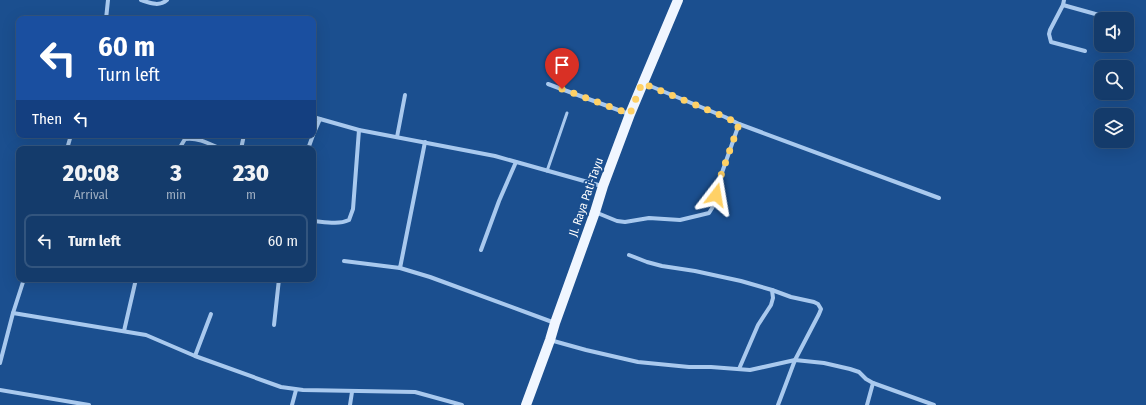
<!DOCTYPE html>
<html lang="en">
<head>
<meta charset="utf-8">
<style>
	body { margin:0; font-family:"Fira Sans Condensed",sans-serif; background:#214673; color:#f1f3f6; height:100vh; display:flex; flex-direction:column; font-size:15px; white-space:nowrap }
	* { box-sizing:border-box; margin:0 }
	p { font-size:13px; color:#9dadc1 }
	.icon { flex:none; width:22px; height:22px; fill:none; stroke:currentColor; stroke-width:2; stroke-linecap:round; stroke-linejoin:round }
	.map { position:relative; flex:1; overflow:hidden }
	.drawer { position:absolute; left:16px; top:146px; width:300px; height:136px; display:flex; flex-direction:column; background:#143b6b; border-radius:8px; box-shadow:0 4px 16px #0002,0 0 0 1px #33557e }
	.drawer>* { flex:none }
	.banner { position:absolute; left:16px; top:16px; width:300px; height:122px; border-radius:8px; box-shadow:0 4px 16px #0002,0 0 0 1px #33557e; background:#1a4fa0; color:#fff; overflow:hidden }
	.controls { position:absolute; left:1094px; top:12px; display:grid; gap:8px }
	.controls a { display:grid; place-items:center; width:40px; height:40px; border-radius:8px; background:#143b6b; box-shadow:0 4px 16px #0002,0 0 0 1px #33557e; font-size:20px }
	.pin { position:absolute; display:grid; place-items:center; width:34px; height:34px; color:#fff; margin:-41px -17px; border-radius:50% 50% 50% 0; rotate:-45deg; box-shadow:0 0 4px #0007 }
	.pin .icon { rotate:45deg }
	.me { position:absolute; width:44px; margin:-22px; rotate:14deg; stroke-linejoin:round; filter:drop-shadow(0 0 3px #0008) }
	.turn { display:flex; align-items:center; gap:14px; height:84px; padding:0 16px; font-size:18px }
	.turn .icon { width:52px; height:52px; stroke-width:2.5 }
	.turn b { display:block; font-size:28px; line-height:34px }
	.then { display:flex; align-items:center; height:38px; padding:0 16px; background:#0003; gap:8px; font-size:15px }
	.eta { display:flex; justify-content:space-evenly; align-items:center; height:68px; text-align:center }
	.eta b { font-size:24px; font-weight:800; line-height:28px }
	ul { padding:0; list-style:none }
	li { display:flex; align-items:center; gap:12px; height:54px; margin:0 8px 6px; padding:0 8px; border:2px solid #33557e; border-radius:8px }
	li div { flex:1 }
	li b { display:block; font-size:15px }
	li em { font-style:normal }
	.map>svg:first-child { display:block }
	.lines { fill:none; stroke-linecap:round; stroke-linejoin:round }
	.service { stroke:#a9c9ee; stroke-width:3 }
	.minor { stroke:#a9c9ee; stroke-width:4 }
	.primary { stroke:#f0f6ff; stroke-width:10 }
	.route { stroke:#ffd166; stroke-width:7; stroke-dasharray:0 12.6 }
	.labels { text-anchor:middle; stroke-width:4; stroke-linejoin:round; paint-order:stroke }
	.street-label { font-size:12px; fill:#fff; stroke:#1b4f8f }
</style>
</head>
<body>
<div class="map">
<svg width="1146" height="405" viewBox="0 0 1146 405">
	<rect width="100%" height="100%" fill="#1b4f8f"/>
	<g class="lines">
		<polyline class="service" points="547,171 567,113"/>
		<g class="minor">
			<path d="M141,0C150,3 159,7 167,0"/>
			<polyline points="1064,0 1063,5 1050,30 1049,34 1051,42 1085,51"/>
			<polyline points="1063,5 1099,15"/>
			<polyline points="106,19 108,0"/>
			<polyline points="643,83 725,117 739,124 939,198"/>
			<polyline points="548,84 629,114"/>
			<polyline points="313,117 359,130 495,156 602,186"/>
			<polyline points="313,135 320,119"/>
			<polyline points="397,137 405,95"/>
			<polyline points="67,149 71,135"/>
			<path d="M179,149L185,139C198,137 210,144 221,149"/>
			<polyline points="241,149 244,135"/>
			<polyline points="308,149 313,135"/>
			<polyline points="595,212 617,221 625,222 649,218 680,220 709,213 714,205 718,184 739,124"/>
			<path d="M313,221C325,222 338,225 349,220L353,209L359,130"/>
			<polyline points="481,250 499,201 516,162"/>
			<polyline points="629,255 647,262 662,266 695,271 741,281 772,290 773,298 771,305 758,325 739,369"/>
			<polyline points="344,261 400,268 425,142"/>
			<polyline points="400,268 430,277 555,323"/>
			<polyline points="772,290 791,297 814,302 818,304 821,309 819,314 795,360 778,405"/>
			<polyline points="13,313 146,335 195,356 281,387 303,390 415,392 462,405"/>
			<polyline points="274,325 279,279"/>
			<polyline points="124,331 136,279"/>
			<polyline points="550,340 586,350 638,362 689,367 711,367 750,370 795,360 824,363 850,369 859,372 866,379 873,383 934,405"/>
			<polyline points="195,356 211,314"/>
			<polyline points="0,363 13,313 24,279"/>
			<polyline points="0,390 89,405"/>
			<polyline points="292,405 296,390"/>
			<polyline points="350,405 352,392"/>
			<polyline points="867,405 873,383"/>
		</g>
		<polyline class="primary" points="526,405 550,340 555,323 595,212 603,186 630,114 678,0"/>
	</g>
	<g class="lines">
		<polyline class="route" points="562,89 630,114 642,83 725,117 739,124 718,184 716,195"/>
	</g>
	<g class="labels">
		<g class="street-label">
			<text transform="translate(586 197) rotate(-71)" y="4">Jl. Raya Pati-Tayu</text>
		</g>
	</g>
</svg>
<div class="controls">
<a><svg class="icon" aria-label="sound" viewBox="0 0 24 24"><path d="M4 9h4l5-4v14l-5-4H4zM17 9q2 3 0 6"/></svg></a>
<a><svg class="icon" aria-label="search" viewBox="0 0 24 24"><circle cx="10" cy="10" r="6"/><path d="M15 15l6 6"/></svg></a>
<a><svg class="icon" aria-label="layers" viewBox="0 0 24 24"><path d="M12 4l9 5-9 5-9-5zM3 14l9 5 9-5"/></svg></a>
</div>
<div class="pin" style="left:562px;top:89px;background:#d93025"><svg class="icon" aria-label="arrive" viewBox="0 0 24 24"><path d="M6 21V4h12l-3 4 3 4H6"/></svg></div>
<svg class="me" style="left:716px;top:195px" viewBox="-20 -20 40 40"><path d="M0-17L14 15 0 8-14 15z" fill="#ffd166" stroke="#fff" stroke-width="4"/></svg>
<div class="banner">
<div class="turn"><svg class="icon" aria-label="left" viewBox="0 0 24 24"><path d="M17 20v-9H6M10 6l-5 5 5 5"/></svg><div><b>60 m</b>Turn left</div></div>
<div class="then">Then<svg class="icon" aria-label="left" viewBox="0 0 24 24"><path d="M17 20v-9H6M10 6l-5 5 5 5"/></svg></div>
</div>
<section class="drawer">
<div class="eta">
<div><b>20:08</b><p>Arrival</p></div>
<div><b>3</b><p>min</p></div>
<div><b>230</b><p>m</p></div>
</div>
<ul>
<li><svg class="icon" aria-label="left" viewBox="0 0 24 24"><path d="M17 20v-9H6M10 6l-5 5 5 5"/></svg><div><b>Turn left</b></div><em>60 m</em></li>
</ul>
</section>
</div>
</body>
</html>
